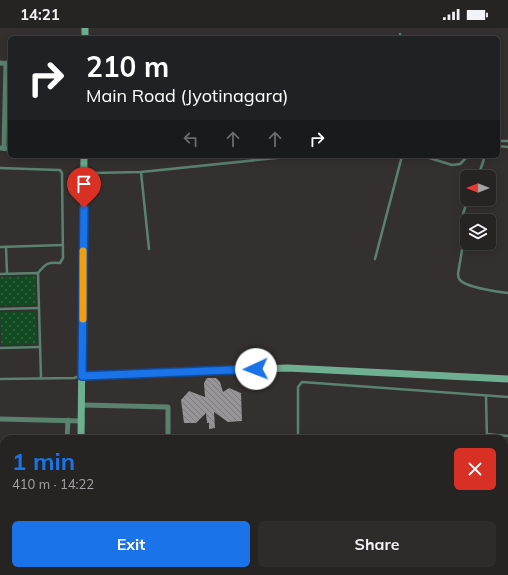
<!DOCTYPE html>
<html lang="en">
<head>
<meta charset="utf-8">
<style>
	body { margin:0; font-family:Mulish,sans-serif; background:#2e2c2b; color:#f1f3f6; height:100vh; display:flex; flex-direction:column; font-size:15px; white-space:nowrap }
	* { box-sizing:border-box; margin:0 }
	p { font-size:13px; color:#a4a4a6 }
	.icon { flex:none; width:22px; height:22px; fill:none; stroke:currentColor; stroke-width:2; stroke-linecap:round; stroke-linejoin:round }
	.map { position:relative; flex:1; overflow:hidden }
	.sheet { position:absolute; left:0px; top:407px; width:508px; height:140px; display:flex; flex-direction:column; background:#262423; border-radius:12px 12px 0 0; box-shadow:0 2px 10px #0003,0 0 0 1px #424141 }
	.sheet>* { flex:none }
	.hud { position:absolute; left:8px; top:8px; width:492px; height:122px; border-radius:6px; box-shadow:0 2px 10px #0003,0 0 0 1px #424141; background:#202124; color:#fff; overflow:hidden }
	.needle { width:26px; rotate:270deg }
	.tools { position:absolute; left:460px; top:142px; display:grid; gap:8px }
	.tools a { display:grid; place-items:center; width:36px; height:36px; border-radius:6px; background:#262423; box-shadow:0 2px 10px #0003,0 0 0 1px #424141; font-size:20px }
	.pin { position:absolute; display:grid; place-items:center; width:34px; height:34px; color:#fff; margin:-41px -17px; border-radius:50% 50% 50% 0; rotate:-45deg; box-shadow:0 0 4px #0007 }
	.pin .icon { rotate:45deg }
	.me { position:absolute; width:44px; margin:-22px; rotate:268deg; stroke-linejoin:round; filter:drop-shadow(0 0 3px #0008) }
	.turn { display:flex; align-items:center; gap:14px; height:84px; padding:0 12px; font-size:18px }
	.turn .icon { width:52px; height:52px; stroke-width:2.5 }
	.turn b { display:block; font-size:28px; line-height:34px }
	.lanes { display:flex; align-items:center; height:38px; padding:0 12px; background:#0003; justify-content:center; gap:20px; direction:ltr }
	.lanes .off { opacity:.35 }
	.round { display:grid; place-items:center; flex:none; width:42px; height:42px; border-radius:6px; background:#2e2c2b }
	.overview { display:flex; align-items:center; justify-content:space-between; height:68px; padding:0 12px }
	h1 { font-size:24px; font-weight:700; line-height:30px; color:#1a73e8 }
	.primary-button { display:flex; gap:8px; margin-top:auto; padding:8px 12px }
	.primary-button a { flex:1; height:46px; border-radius:6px; background:#1a73e8; color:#fff; font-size:16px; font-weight:700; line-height:46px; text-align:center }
	.primary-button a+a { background:#2e2c2b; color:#f1f3f6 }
	.status { display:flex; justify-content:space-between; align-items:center; height:28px; padding:0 20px; background:#262423; direction:ltr }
	.status svg { height:11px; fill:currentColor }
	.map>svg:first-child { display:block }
	.park { fill:url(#park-dots) }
	.building { fill:url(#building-back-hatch) }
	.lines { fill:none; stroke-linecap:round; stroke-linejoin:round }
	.lane { stroke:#5a826f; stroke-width:2.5 }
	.street { stroke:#5a826f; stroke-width:5 }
	.secondary { stroke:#6faf91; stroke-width:7 }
	.route-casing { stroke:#114b97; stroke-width:10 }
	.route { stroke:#1a73e8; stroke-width:7 }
	.slow { stroke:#f59e0b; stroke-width:7 }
</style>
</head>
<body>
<div class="status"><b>14:21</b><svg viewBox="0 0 49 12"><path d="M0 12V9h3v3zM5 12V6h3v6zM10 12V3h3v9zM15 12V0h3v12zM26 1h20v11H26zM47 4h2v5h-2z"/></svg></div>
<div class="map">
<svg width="508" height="547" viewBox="0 0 508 547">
	<defs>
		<pattern id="park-dots" width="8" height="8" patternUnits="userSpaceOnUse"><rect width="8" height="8" fill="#124b22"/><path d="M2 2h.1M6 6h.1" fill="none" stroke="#346542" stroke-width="1.8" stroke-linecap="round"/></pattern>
		<pattern id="building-back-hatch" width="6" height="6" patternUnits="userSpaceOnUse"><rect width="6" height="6" fill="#989497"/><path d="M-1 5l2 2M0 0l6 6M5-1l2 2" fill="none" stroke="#7f7c7e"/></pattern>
	</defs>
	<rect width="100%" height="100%" fill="#33302f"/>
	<g class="park">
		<polygon points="36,248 36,277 0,278 0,249"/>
		<polygon points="36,283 37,316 1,317 0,284"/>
	</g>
	<polygon class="building" points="207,350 216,350 220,354 223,364 229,360 241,365 242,393 228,394 214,384 215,400 209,401 209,395 207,395 206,385 196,395 184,395 181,372 189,363 205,369 204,355"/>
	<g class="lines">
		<g class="lane">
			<polyline points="400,6 401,10"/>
			<polyline points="498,113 508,113"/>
			<polyline points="498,118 508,119"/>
			<polyline points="423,128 452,137 460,136 468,128"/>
			<path d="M0,140L58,142H60L62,145L63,230L60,235C48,234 46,235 38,245"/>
			<polyline points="141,144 149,221"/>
			<polyline points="93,145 141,144 296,128"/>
			<polyline points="478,149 485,128"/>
			<path d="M468,171L463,186L465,204L458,246C458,248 458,250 460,252C465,259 498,264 508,265"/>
			<polyline points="0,219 63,217"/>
			<polyline points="6,219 7,245"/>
			<polyline points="375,231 402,128"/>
			<polyline points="0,246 38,245 41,350"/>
			<polyline points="0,281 39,280"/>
			<polyline points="0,320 40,319"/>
			<polyline points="0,351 74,350 80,348"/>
			<polyline points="486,368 487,411"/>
			<polyline points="487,406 508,408"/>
			<polyline points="298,411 298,359 302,354 508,369"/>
			<polyline points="504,430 508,431"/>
			<polyline points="504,527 508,527"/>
			<polyline points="408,543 409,547"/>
			<polyline points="464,543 464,547"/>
		</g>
		<g class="street">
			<polyline points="0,35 10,36"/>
			<polyline points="0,120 10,121"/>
			<polyline points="4,120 6,35"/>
			<polyline points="83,377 168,379 168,411"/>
			<polyline points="0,391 82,393"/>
			<polyline points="67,411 68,392"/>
			<polyline points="0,424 4,424"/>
			<polyline points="0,457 4,457"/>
			<polyline points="0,490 4,491"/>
			<polyline points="0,520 4,520"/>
			<polyline points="64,547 64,543"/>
			<polyline points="167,547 167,543"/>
		</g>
		<g class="secondary">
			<polyline points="85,0 85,10"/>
			<polyline points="83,348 288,340 508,351"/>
			<polyline points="81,411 84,128"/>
			<polyline points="80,547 80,543"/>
		</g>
	</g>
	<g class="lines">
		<g class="route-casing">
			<polyline id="route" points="84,180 82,348 256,341"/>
		</g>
		<use href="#route" class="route"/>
		<polyline class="slow" points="83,291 83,223"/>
	</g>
</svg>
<div class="tools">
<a><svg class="needle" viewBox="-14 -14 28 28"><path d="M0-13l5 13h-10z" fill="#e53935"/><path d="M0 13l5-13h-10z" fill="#a4a4a6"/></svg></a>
<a><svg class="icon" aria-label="layers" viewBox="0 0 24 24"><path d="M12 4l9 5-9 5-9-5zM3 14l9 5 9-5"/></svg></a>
</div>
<div class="pin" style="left:84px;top:180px;background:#d93025"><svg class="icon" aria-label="arrive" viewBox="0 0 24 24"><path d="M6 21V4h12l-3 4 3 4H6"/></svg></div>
<svg class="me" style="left:256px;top:341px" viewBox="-20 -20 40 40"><circle r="19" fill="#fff"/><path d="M0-13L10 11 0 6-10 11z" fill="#1a73e8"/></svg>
<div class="hud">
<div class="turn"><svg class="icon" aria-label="right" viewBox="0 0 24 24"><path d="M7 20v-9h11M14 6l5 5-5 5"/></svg><div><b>210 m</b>Main Road (Jyotinagara)</div></div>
<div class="lanes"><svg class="icon off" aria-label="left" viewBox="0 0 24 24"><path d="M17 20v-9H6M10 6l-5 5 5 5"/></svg><svg class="icon off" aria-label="ahead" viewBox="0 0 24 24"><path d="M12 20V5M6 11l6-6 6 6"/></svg><svg class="icon off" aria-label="ahead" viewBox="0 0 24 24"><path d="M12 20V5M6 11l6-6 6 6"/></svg><svg class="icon" aria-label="right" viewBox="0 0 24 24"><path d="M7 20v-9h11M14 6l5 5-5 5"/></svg></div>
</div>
<section class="sheet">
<div class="overview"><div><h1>1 min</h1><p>410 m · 14:22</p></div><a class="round" style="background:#d93025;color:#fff"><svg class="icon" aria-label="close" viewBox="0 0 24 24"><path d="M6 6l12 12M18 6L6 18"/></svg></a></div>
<div class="primary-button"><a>Exit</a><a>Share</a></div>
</section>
</div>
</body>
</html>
